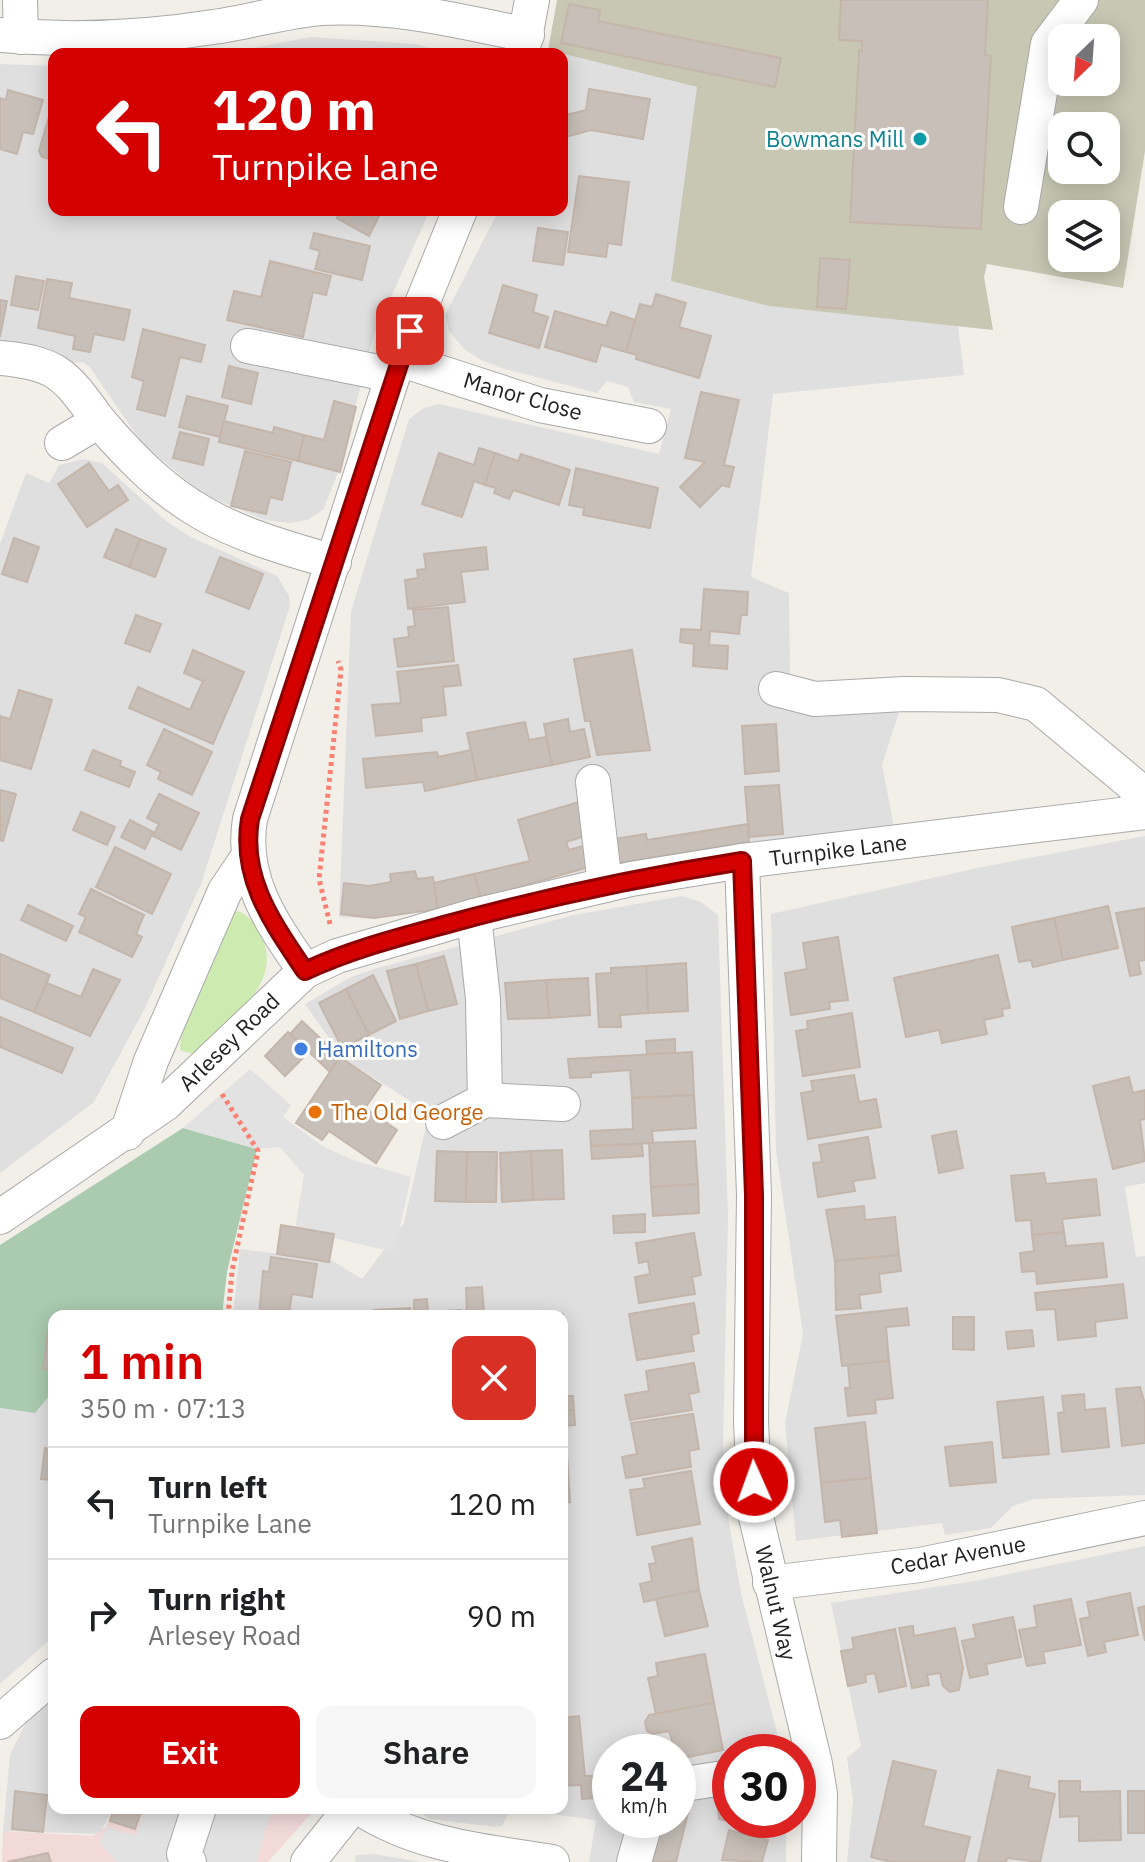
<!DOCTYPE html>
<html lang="en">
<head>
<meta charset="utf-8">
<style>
	body { margin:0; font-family:"IBM Plex Sans",sans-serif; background:#f6f6f6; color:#202124; height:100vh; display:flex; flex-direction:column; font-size:30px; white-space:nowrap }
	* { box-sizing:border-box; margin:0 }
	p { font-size:26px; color:#757577 }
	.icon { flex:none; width:44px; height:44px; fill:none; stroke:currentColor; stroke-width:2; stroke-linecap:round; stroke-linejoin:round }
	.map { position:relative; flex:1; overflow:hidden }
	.sheet { position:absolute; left:48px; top:1310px; width:520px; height:504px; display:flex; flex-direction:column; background:#fff; border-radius:16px; box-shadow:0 4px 20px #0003 }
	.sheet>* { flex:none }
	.hud { position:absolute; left:48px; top:48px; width:520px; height:168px; border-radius:16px; box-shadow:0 4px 20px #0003; background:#d40000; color:#fff; overflow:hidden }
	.needle { width:52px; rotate:205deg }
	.fabs { position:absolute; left:1048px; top:24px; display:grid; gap:16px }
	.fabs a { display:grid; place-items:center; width:72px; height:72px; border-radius:16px; background:#fff; box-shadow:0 4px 20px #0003; font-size:40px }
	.speed { position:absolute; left:592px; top:1734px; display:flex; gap:16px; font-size:40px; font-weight:700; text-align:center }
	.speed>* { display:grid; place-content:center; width:104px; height:104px; border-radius:50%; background:#fff; box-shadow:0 4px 20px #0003; line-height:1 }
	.speed small { font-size:20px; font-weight:400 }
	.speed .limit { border:12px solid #d22; background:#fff; color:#111 }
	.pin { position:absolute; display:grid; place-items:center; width:68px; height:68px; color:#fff; margin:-34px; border-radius:16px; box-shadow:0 4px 12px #0006 }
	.me { position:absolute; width:88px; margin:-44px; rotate:358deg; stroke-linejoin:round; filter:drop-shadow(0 0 6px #0008) }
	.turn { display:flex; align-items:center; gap:28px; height:168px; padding:0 32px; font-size:36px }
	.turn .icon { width:104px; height:104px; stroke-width:2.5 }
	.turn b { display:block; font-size:56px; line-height:68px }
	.round { display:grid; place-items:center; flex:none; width:84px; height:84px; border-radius:16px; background:#f6f6f6 }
	.headline { display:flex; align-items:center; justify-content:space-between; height:136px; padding:0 32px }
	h1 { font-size:48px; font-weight:600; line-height:60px; color:#d40000 }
	.button { display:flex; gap:16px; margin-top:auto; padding:16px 32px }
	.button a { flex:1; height:92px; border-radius:16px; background:#d40000; color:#fff; font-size:32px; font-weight:600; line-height:92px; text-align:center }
	.button a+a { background:#f6f6f6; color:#202124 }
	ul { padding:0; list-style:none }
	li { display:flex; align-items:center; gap:24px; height:112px; padding:0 32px; border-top:2px solid #e0e0e0 }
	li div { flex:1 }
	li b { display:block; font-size:30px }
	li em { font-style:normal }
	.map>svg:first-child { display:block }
	.residential { fill:#e0dfdf; fill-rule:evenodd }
	.commercial { fill:#f2dad9 }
	.construction { fill:#c7c7b4; fill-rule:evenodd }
	.grass { fill:#cdebb0 }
	.cemetery { fill:#aacbaf }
	.parking { fill:#e2e2e2 }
	.building { fill:#c7bfb8; stroke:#c4b6ab; stroke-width:2 }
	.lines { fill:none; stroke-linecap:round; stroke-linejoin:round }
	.minor-casing { stroke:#a9a9a9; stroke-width:36 }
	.path { stroke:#fa8072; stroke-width:5; stroke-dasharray:4 4; stroke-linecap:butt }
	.minor { stroke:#fff; stroke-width:34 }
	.route-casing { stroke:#8a0000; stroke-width:20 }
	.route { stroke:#d40000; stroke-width:14 }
	.culture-dot { fill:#0f9aa8; stroke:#fff; stroke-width:3 }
	.shop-dot { fill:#3f7fe0; stroke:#fff; stroke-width:3 }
	.food-dot { fill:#e8710a; stroke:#fff; stroke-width:3 }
	.labels { text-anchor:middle; stroke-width:6; stroke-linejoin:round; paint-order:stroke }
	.culture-label { font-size:22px; fill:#0d838f; stroke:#fff; text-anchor:end }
	.street-label { font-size:22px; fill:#222; stroke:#fff }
	.shop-label { font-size:22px; fill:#366cbe; stroke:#fff; text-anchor:start }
	.food-label { font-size:22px; fill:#c56008; stroke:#fff; text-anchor:start }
</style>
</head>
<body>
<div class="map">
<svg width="1145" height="1862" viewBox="0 0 1145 1862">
	<rect width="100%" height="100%" fill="#f2efe9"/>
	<g class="residential">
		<polygon points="311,37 415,44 453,54 220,54"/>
		<polygon points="548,50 697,87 769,306 958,326 964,375 773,394 751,577 789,593 790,673 797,684 900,709 882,765 894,827 438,910 373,919 339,917 351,612 409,419 424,408 439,404 659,454 671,409 634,402 628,387 607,381 597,393 505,369 481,360 464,349 449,331 445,315 499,210 562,210 562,54 547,54"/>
		<polygon points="0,64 54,66 54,210 430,210 374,335 339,470 323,510 307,520 289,523 265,520 203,494 142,443 89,366 82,362 0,370"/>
		<polygon points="83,459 102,463 166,521 191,537 277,576 289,596 290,606 201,884 144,1010 94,1102 0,1173 0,544 26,473 49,483 59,465"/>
		<polygon points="1145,836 1145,1183 1125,1187 1136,1257 1145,1256 1145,1495 1034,1499 1013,1506 991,1528 945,1535 942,1523 796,1541 785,1423 803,1334 776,1151 771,914 982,867"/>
		<path d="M682,896L701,902L718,915L728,1217L723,1450L728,1517L741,1593L782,1752H730V1820H786V1862H589L596,1820L511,1809L502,1826L495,1827L430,1819L413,1808H562V1316H233L240,1249L331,1260L362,1279L404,1223L429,1113L343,1058L305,1004L351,977L377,968L574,915ZM610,1752H678V1820H610Z"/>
		<polygon points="50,1395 54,1395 54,1636 0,1684 0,1408 35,1413"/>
		<polygon points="1145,1546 1145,1862 847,1862 853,1800 847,1758 861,1746 831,1603 975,1581"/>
		<polygon points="54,1691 54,1808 113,1808 100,1834 3,1831 10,1755 30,1714"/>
		<polygon points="374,1854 422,1862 355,1862 356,1855"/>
	</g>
	<polygon class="commercial" points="113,1808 139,1813 141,1808 316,1808 268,1862 2,1862 3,1831 93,1836 106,1827"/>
	<path class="construction" d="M557,0H1145V151L1123,288L987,264L984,277L993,330L769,306L671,281L697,87L548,50ZM1062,38H1106V82H1062ZM1062,126H1106V170H1062ZM1062,214H1106V258H1062Z"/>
	<path class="grass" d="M237,911C249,915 253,922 259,932C289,983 225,1024 193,1054L180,1050L181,1033L232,914Z"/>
	<polygon class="cemetery" points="183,1128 257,1149 227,1272 222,1316 54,1316 54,1395 50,1395 35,1413 0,1408 0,1245"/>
	<g class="parking">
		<polygon points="250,1069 291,1105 283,1117 322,1146 353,1160 411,1177 394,1252 295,1229 304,1175 280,1147 257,1149 183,1128"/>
		<polygon points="144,1808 273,1808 256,1862 117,1862 99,1843 107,1827 136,1836"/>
	</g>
	<g class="building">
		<polygon points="841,0 988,0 985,55 991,56 981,229 850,222 859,50 862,51 862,41 839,40"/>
		<polygon points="569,4 600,10 598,21 781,58 775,87 561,43"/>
		<polygon points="589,89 650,99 643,139 591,130 562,138 562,116 586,110"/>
		<polygon points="8,90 43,100 33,134 23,132 17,154 0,149 0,98 6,100"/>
		<polygon points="54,100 54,155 49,159 42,157 39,151"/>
		<polygon points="579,176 629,182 621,245 608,243 606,257 568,252"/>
		<polygon points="341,210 365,210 380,214 369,236 337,218"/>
		<polygon points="538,228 568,232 563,265 533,261"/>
		<polygon points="314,233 370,246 362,280 315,269 320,251 310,248"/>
		<polygon points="820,258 850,260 846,309 817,307"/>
		<polygon points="270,261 331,276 326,295 313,292 303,337 227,320 234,291 261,297"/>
		<polygon points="16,276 44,281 38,310 11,305"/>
		<polygon points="47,279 72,283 69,298 130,310 124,340 94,334 90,352 73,349 75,336 38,328"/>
		<polygon points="503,285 537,295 533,312 548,317 539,348 489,333"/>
		<polygon points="656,294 686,303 679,327 711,336 699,378 636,359 637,355 626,352 640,304 652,307"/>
		<polygon points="0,300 7,301 0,337"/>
		<polygon points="555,311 606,326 611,312 635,320 626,352 601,345 596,362 545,347"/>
		<polygon points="143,329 205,345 201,362 180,357 165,416 137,409 144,381 132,377"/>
		<polygon points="229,366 258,373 251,404 222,397"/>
		<polygon points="701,392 739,400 724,465 734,467 729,487 722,485 700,507 680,487 705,462 685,458"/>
		<polygon points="187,396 228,406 220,437 179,427"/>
		<polygon points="334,401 356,407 340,472 298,461 304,435 324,440"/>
		<polygon points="224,421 273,433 274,427 304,435 298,461 219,442"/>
		<polygon points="180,432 209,439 203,465 173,458"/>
		<polygon points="479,448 495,453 485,485 474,481 462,517 422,504 439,453 474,465"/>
		<polygon points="245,451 291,462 282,500 270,497 266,514 231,506"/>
		<polygon points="495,453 518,461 521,454 570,470 559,505 513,490 509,499 494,493 496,488 485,485"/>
		<polygon points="89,463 109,491 118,485 128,500 87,527 58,484"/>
		<polygon points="576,468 658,488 650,528 583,515 584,508 569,505"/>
		<polygon points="116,529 140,539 129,567 104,557"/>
		<polygon points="14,538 39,547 27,582 2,574"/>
		<polygon points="140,539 166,549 155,577 129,567"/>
		<polygon points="486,547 488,569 461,572 465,602 408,609 405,580 418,578 417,570 426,569 424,554"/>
		<polygon points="220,557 263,574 249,609 206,592"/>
		<polygon points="704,589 748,592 747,615 741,615 739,634 710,631 709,645 728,646 727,669 693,666 694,644 680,642 681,629 701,630"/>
		<polygon points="448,607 454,661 398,667 394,639 409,637 408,627 415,626 413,610"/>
		<polygon points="136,615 161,624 150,652 125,643"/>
		<polygon points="193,650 244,672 213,744 129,708 138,687 190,710 203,681 184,673"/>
		<polygon points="632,650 650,750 597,755 590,721 585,721 574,659"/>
		<polygon points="458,665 461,685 443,687 446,715 421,718 422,731 376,736 372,705 401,703 397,672"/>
		<polygon points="19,690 52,700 31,769 0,760 0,716 10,719"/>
		<polygon points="568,719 570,732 584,729 590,757 552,765 544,724"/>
		<polygon points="525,722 529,740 546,737 552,765 477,780 467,733"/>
		<polygon points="776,724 779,771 745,774 742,726"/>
		<polygon points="164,729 212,752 192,795 158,779 161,772 147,765"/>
		<polygon points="93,750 121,761 120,766 135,772 129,787 85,770"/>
		<polygon points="471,750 477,780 425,791 423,782 366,788 363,759 437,752 438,757"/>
		<polygon points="779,785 783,834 749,837 745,787"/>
		<polygon points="0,790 16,794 3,841 0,840"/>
		<polygon points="159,794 199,813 181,850 153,836 159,824 147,818"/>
		<polygon points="579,802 588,835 566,842 569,850 586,845 592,866 481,898 474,874 530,861 518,820"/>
		<polygon points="81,812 115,827 107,845 73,830"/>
		<polygon points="130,820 153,832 145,849 121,837"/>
		<polygon points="748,824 749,842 611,864 607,840 646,834 647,840"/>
		<polygon points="115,847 171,874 152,914 96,887"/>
		<polygon points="415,871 417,879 433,877 438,909 374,918 341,914 344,883 369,886 391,882 390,874"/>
		<polygon points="474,874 481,898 438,909 434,883"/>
		<polygon points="91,889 144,915 136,934 142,937 132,957 79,932 86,917 79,914"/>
		<polygon points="28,905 73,926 66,941 21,920"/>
		<polygon points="1108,906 1118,948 1063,960 1054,918"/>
		<polygon points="1145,908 1145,960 1138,961 1141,974 1130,976 1116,913"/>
		<polygon points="1054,918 1063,960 1033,967 1031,960 1019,962 1012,927"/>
		<polygon points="838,937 848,1000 829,1002 830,1009 791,1015 785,973 807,969 803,943"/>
		<polygon points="0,954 50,975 34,1012 0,998"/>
		<polygon points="998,955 1010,1008 1002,1009 1003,1016 984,1020 987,1034 942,1043 939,1030 906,1037 894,978"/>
		<polygon points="444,956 457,1004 428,1011 416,964"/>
		<polygon points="686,963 688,1011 648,1013 646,966"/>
		<polygon points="416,964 428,1011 400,1019 387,971"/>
		<polygon points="646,966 648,1013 620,1015 621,1027 599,1027 596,974 611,973 611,968"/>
		<polygon points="93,969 120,980 90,1036 34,1012 47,983 81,997"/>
		<polygon points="373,975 396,1021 369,1035 346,989"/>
		<polygon points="588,978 590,1015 549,1018 546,980"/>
		<polygon points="546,980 549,1018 508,1019 505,983"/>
		<polygon points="346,989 369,1035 342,1048 319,1003"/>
		<polygon points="852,1013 860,1067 803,1076 796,1031 808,1029 807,1021"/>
		<polygon points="0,1017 73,1048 62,1073 0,1047"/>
		<polygon points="302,1021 340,1057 330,1072 290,1034"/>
		<polygon points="288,1032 309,1052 285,1076 265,1056"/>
		<polygon points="675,1039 675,1053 647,1054 646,1041"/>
		<polygon points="692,1052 694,1095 632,1098 630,1070 591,1073 591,1077 570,1078 568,1059"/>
		<polygon points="340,1057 381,1085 365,1108 397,1130 376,1163 329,1131 322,1140 296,1123"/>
		<polygon points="854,1075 859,1102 876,1099 881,1127 808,1139 801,1093 813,1091 811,1081"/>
		<polygon points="1129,1077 1133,1093 1145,1090 1145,1119 1140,1120 1145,1161 1113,1169 1093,1086"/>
		<polygon points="694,1095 696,1128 652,1131 653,1143 591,1146 590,1131 633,1129 632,1098"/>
		<polygon points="956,1131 963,1168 939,1173 932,1136"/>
		<polygon points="868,1137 875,1178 853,1181 855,1191 818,1197 813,1163 822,1162 819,1145"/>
		<polygon points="695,1141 698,1184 651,1187 649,1143"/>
		<polygon points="642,1144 643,1156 592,1159 591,1146"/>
		<polygon points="562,1150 564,1199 533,1200 531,1151"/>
		<polygon points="437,1151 467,1152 466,1202 435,1201"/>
		<polygon points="531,1151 533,1200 502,1202 500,1153"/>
		<polygon points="467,1152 497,1152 496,1202 466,1202"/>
		<polygon points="1044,1173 1046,1184 1096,1179 1100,1215 1062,1219 1064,1232 1032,1235 1031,1220 1016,1221 1011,1176"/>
		<polygon points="698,1184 699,1213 653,1216 651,1187"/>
		<polygon points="864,1206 865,1220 895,1217 899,1255 835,1261 826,1210"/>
		<polygon points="645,1214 645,1232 614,1233 613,1216"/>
		<polygon points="281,1225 334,1234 329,1262 277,1254"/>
		<polygon points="1064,1232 1066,1246 1103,1243 1107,1277 1037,1284 1036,1271 1022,1272 1020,1253 1034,1251 1032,1235"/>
		<polygon points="694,1233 701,1275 692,1277 695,1294 639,1303 635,1277 650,1274 648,1261 639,1263 636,1243"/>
		<polygon points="899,1255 901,1271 879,1274 881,1292 859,1295 861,1308 836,1310 835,1261"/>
		<polygon points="271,1257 317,1264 312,1297 292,1294 289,1313 306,1316 259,1316 263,1271 269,1272"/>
		<polygon points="1123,1284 1127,1318 1095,1322 1096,1336 1058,1340 1055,1309 1037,1310 1035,1293"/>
		<polygon points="482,1287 484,1312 516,1311 516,1316 467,1316 466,1288"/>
		<polygon points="427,1299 428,1312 461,1310 462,1316 414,1316 414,1300"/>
		<polygon points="694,1303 699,1333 691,1335 694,1351 637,1360 629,1314"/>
		<polygon points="410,1308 410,1316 374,1316 374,1310"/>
		<polygon points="907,1308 909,1325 886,1327 889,1361 842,1366 836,1316"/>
		<polygon points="563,1314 565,1366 562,1366 562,1316 523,1316"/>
		<polygon points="953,1317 974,1317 974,1350 953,1349"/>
		<polygon points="1032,1330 1034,1346 1008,1349 1006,1332"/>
		<polygon points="48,1332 54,1333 54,1370 43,1369"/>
		<polygon points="889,1361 893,1398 875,1400 876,1413 848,1416 845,1388 850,1388 848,1365"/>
		<polygon points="694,1363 699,1392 689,1394 692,1410 630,1420 625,1395 649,1391 646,1371"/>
		<polygon points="1140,1387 1145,1404 1145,1443 1122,1446 1116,1389"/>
		<polygon points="1084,1394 1085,1410 1105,1408 1109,1447 1062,1452 1058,1413 1064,1412 1062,1396"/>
		<polygon points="562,1396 573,1396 574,1410 562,1411"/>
		<polygon points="1043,1397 1049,1454 1003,1458 997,1402"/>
		<polygon points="574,1410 575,1425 562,1426 562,1411"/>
		<polygon points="693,1414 699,1449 689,1451 691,1467 626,1478 622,1457 637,1454 631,1423"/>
		<polygon points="865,1422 871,1478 821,1483 815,1428"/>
		<polygon points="992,1442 996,1482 950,1486 945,1447"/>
		<polygon points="45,1448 54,1450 54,1480 41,1479"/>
		<polygon points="562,1455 567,1455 570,1502 562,1503"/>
		<polygon points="691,1471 700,1524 637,1535 630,1490 645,1488 643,1479"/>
		<polygon points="871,1478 877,1533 842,1537 840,1520 825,1522 821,1483"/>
		<polygon points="692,1538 699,1590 644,1602 640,1584 652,1581 649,1564 656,1563 652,1547"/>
		<polygon points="699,1590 708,1626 665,1636 656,1599"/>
		<polygon points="1130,1593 1138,1635 1104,1642 1106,1652 1088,1656 1080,1619 1090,1617 1087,1602"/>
		<polygon points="1071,1599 1081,1645 1043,1652 1045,1663 1027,1666 1019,1630 1037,1627 1034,1606"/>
		<polygon points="1145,1606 1145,1641 1138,1608"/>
		<polygon points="1013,1617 1021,1657 986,1664 988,1674 970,1678 962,1641 976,1638 973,1625"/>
		<polygon points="913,1626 914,1636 955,1628 963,1668 959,1690 950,1692 943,1686 940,1673 927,1675 929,1685 912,1688 899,1628"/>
		<polygon points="895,1629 906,1686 879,1692 875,1673 865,1675 866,1682 848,1686 841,1651 854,1649 852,1638"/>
		<polygon points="705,1654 714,1703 656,1714 648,1678 658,1676 656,1663"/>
		<polygon points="714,1703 723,1750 678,1759 669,1731 653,1734 647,1731 645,1722 649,1715"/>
		<polygon points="579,1716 585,1776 610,1775 610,1805 606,1809 595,1798 582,1799 581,1785 562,1786 562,1718"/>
		<polygon points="893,1761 936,1771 923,1826 970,1837 964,1862 891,1862 871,1857"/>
		<polygon points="998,1770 1030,1777 1028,1788 1055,1794 1040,1862 1007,1858 1006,1862 978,1862"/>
		<polygon points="1059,1781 1080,1781 1080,1792 1120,1791 1121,1840 1079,1841 1079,1816 1060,1817"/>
		<polygon points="730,1785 730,1820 767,1820 767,1831 719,1819 716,1787"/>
		<polygon points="15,1791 47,1795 43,1832 12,1829"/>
		<rect x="1128" y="1791" width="17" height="42"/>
		<polygon points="114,1808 140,1815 135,1829 110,1821"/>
		<polygon points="678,1810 688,1813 676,1862 648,1862 659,1820 678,1820"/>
		<polygon points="729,1830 768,1840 762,1862 722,1860"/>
		<polygon points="48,1853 51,1862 7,1862"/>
	</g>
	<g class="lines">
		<g class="minor-casing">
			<g id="minor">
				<polyline points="20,0 21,37"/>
				<path d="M0,35C70,41 144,38 213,27C250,22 284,11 321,8C390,4 460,21 527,35"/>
				<polyline points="522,54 532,0"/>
				<polyline points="1021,207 1048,44 1081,0"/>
				<polyline points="248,346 393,375"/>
				<path d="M0,358C59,363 66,376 99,421L62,443"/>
				<polyline points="399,359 540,405 649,426"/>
				<path d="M99,421C177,512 221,530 334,562"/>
				<polyline points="776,689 815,699 904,694 998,695 1036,704 1132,784 1145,803"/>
				<polyline points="593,782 605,885"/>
				<polyline points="742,861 754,1195 751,1421 755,1513 815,1764 820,1794 819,1862"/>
				<polyline points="474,916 483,999 485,1100"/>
				<path d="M305,971C272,923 240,879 250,819L393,375L460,210"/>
				<polyline points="443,1122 485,1100 563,1104"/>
				<polyline points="127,1133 151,1061 225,891 248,857"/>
				<polyline points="0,1217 165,1104 305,971 337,956 474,916 631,879 742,861 1145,812"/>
				<polyline points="770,1583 920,1565 1145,1518"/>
				<polyline points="0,1722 54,1675"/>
				<polyline points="678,1785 730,1777"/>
				<path d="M360,1808C418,1846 485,1851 552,1862"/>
				<polyline points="189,1862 184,1854 199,1808"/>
				<polyline points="308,1862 351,1808"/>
				<polyline points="634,1862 646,1820"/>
			</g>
		</g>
		<g class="path">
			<polyline points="330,924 319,879 341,670 338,661"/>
			<polyline points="222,1094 258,1151 232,1271 228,1316"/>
		</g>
		<use href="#minor" class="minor"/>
	</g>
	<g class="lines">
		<g class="route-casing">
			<path id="route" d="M410,331L250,819C240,879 273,923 305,971C350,950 396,938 444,925C542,898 641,877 742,861L754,1195V1482"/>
		</g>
		<use href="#route" class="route"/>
	</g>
	<circle class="culture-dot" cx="920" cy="139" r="8"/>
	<circle class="shop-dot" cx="301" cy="1049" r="8"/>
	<circle class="food-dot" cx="315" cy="1112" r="8"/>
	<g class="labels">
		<g class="culture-label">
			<text x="904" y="147">Bowmans Mill</text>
		</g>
		<g class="street-label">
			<text transform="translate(523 396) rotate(16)" y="8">Manor Close</text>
			<text transform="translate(838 850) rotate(-7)" y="8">Turnpike Lane</text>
			<text transform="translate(229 1042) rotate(-44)" y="8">Arlesey Road</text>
			<text transform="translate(958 1555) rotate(-10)" y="8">Cedar Avenue</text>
			<text transform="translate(776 1603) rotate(77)" y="8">Walnut Way</text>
		</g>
		<g class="shop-label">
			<text x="317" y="1057">Hamiltons</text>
		</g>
		<g class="food-label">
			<text x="331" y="1120">The Old George</text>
		</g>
	</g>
</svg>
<div class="fabs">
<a><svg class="needle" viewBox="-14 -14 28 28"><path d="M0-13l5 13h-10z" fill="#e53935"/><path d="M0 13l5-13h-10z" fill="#757577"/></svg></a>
<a><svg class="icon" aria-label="search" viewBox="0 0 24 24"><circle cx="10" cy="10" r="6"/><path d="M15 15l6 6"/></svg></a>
<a><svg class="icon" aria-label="layers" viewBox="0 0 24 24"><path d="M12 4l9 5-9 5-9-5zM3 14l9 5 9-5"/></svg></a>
</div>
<div class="speed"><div>24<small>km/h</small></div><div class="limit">30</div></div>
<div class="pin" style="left:410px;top:331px;background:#d93025"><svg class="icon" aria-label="arrive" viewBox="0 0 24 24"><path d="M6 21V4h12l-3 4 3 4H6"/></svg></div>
<svg class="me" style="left:754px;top:1482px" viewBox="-20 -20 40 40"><circle r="17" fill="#d40000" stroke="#fff" stroke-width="3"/><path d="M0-11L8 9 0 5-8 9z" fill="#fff"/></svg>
<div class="hud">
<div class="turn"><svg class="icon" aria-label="left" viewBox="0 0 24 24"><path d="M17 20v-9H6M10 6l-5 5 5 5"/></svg><div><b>120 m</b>Turnpike Lane</div></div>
</div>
<section class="sheet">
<div class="headline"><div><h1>1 min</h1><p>350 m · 07:13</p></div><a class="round" style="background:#d93025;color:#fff"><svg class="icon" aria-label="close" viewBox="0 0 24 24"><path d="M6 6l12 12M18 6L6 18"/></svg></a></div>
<ul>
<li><svg class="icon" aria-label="left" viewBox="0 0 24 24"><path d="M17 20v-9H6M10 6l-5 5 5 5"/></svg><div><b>Turn left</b><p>Turnpike Lane</p></div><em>120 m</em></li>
<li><svg class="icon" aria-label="right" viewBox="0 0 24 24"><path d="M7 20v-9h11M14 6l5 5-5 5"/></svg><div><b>Turn right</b><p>Arlesey Road</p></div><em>90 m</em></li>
</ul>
<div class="button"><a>Exit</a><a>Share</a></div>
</section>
</div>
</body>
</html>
